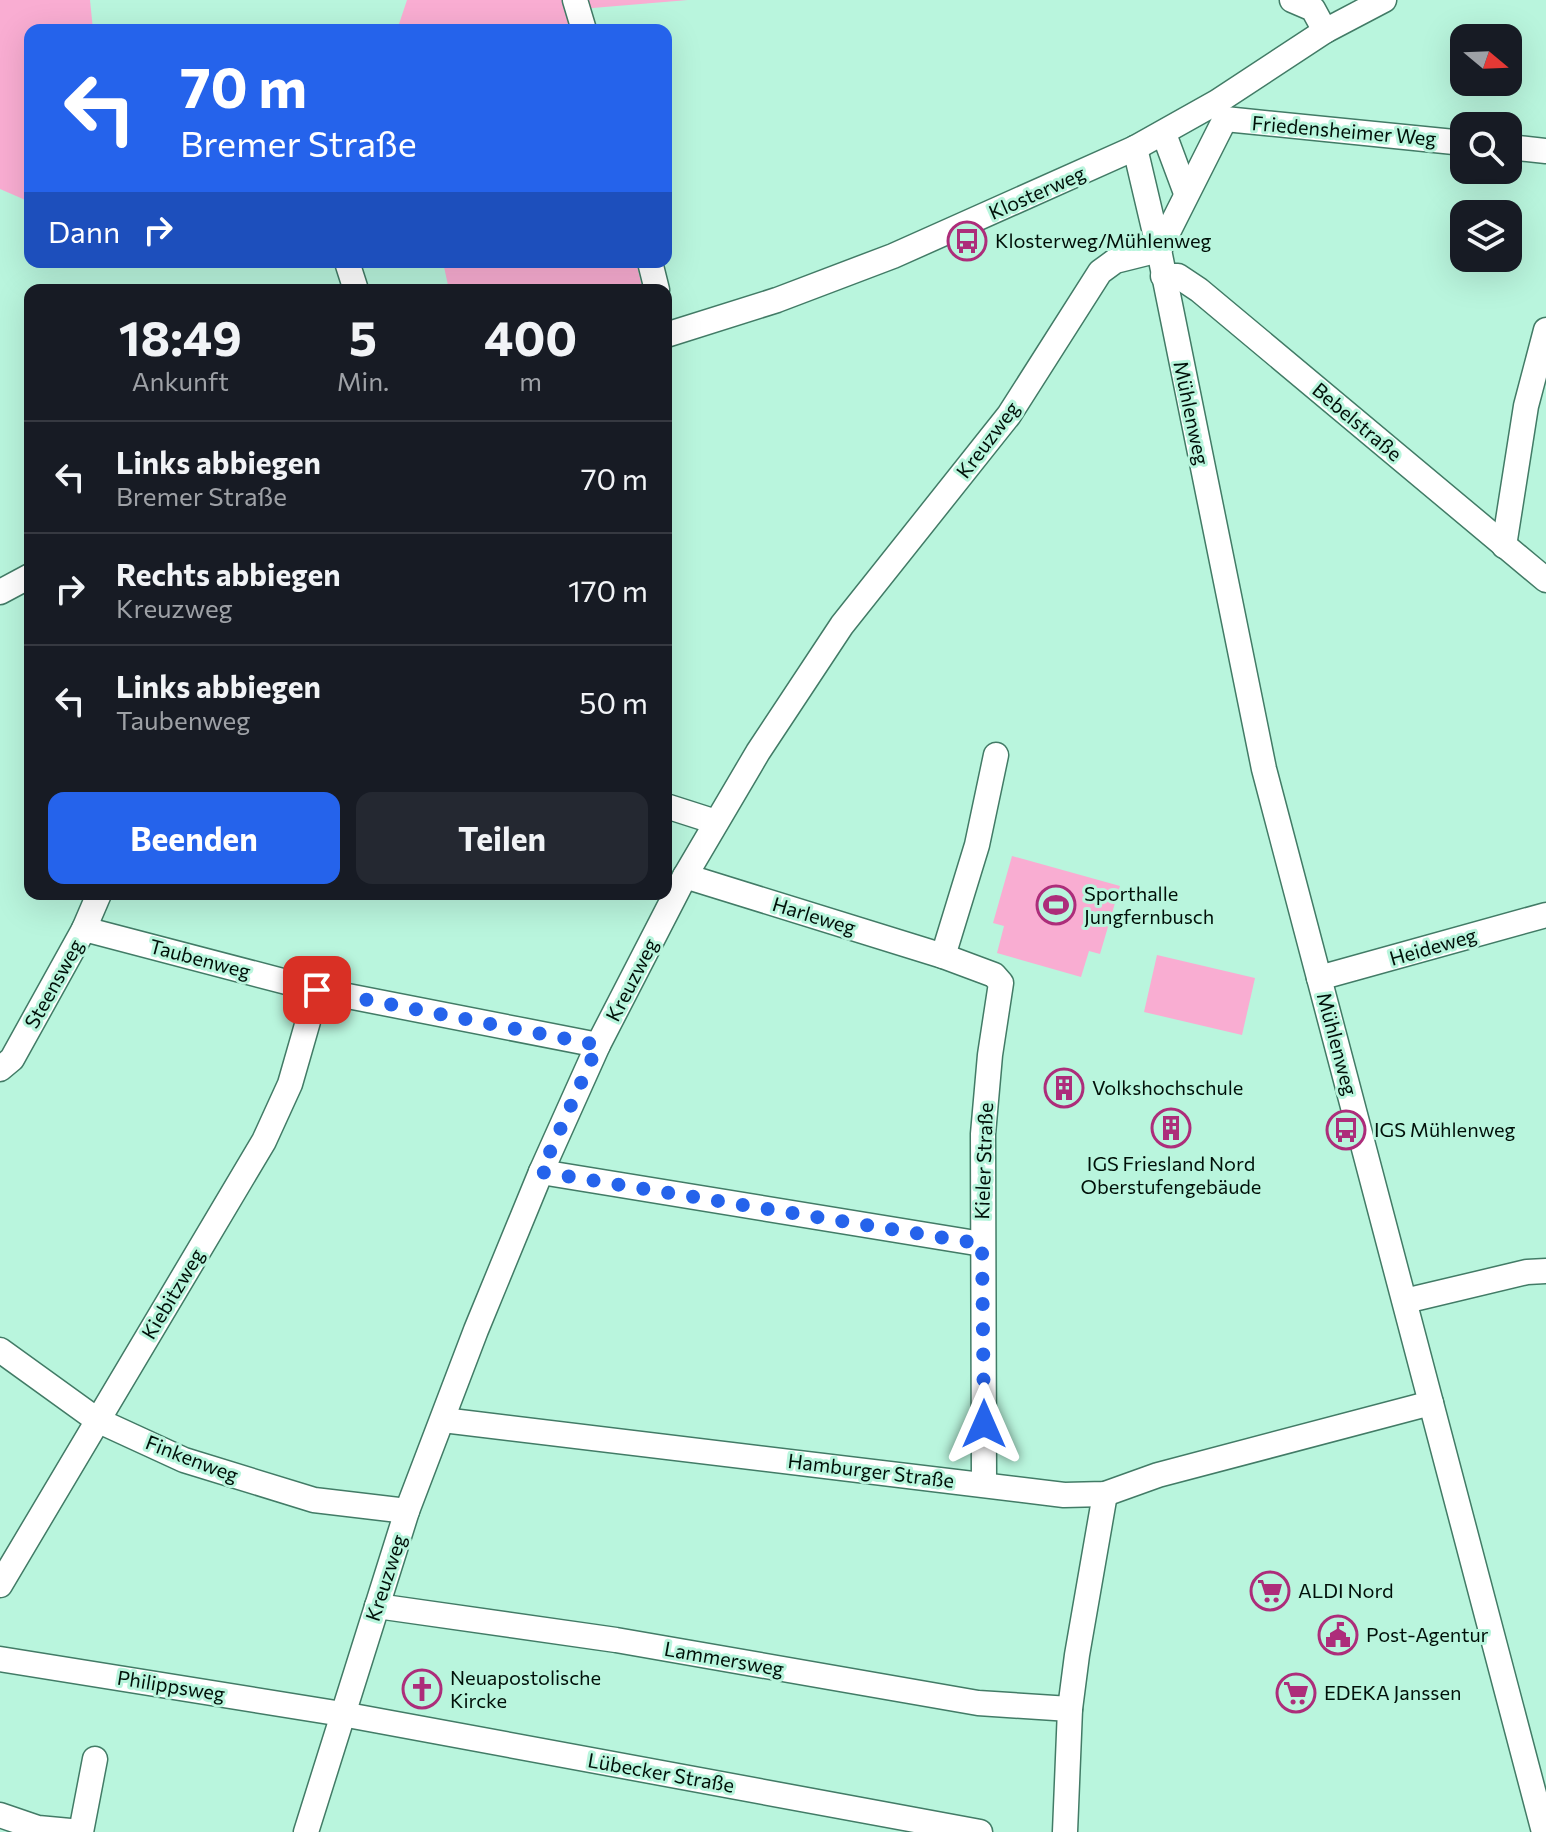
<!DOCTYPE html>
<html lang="de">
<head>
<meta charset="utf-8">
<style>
	body { margin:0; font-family:Commissioner,sans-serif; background:#242831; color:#f1f3f6; height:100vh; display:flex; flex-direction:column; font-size:30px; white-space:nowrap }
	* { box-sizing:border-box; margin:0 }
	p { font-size:26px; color:#9ea1a6 }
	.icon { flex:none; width:44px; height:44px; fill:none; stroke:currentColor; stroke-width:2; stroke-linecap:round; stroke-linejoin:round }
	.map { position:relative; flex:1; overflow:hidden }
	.panel { position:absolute; left:24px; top:284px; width:648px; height:616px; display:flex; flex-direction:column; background:#171b24; border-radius:16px; box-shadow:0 8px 32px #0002 }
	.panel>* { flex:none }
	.top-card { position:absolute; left:24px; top:24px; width:648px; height:244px; border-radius:16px; box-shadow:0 8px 32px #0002; background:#2563eb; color:#fff; overflow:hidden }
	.needle { width:52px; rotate:109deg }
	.controls { position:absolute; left:1450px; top:24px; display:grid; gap:16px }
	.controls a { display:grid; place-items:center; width:72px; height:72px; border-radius:16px; background:#171b24; box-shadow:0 8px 32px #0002; font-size:40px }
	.pin { position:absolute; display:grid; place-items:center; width:68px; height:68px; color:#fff; margin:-34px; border-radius:16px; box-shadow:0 4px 12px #0006 }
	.me { position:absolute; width:88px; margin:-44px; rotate:0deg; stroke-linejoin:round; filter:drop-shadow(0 0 6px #0008) }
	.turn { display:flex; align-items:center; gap:28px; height:168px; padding:0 24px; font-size:36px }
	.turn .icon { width:104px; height:104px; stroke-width:2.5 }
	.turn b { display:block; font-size:56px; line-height:68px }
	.then { display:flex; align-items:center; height:76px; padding:0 24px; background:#0003; gap:16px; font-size:30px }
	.eta { display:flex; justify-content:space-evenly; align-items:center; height:136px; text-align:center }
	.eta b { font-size:48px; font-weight:700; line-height:56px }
	.primary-button { display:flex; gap:16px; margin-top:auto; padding:16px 24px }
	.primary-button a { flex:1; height:92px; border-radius:16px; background:#2563eb; color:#fff; font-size:32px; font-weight:700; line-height:92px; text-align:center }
	.primary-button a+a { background:#242831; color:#f1f3f6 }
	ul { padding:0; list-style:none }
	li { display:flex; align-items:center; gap:24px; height:112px; padding:0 24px; border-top:2px solid #363941 }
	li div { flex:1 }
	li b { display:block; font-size:30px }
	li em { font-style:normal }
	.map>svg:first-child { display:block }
	.green { fill:#f9add2 }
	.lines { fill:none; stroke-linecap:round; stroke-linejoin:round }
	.minor-casing { stroke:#427b66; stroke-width:27 }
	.minor { stroke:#fff; stroke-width:24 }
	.route { stroke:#2563eb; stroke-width:14; stroke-dasharray:0 25.2 }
	.labels { text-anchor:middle; stroke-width:6; stroke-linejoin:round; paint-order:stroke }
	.street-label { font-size:20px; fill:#001009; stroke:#b9f5dd }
	.poi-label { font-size:20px; fill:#001009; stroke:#b9f5dd; text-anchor:start }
</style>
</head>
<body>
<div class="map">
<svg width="1546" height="1832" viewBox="0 0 1546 1832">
	<rect width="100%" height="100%" fill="#b9f5dd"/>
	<g class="green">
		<polygon points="0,0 90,0 93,30 30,30 30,202 0,189"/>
		<polygon points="407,0 688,0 569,10 574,30 397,30"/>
		<polygon points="443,262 636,262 643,290 449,290"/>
		<polygon points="1012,856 1120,886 1100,954 1089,951 1081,977 997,953 1004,926 993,923"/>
		<polygon points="1157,955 1255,978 1242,1035 1144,1012"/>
	</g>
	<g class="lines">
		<g class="minor-casing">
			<g id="minor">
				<polyline points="575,0 584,30"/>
				<polyline points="1292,0 1313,9 1325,31"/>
				<polyline points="1225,119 1464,143"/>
				<polyline points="1164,134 1186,193"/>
				<polyline points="1508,147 1546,151"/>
				<polyline points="1135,148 1159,250 1264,769 1544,1832"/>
				<polyline points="1159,250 1225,119"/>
				<polyline points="347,262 356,290"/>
				<polyline points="650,262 657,290"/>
				<polyline points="1163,276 1178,276 1199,290 1546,580"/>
				<polyline points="666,335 777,300 893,256 1135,148 1217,102 1325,31 1384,0"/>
				<polyline points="1504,546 1526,406 1546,330"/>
				<polyline points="0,592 30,576"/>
				<polyline points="666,806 716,822"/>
				<polyline points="685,876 943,956 994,975 1001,983 990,1055 983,1134 984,1484"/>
				<polyline points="84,929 317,990 598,1045"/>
				<polyline points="943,956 977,845 996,755"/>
				<polyline points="1319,978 1546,915"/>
				<polyline points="0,1069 12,1059 84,929 99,894"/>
				<polyline points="541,1172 982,1244"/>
				<polyline points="1405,1301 1527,1272 1546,1271"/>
				<polyline points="0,1350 97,1420 184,1460 314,1500 407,1511"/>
				<polyline points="443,1420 1064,1495 1105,1494 1158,1475 1431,1403"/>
				<polyline points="0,1585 264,1141 290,1084 317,990"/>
				<polyline points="377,1606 616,1640 978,1703 1070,1709"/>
				<polyline points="0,1659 342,1714 980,1832"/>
				<polyline points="0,1815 38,1828 81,1832 95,1759"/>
				<polyline points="306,1832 407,1511 476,1330 541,1172 598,1045 685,876 758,752 842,625 1009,415 1100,272 1115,261 1159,250"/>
				<polyline points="1065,1832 1070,1709 1077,1655 1105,1494"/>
			</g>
		</g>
		<use href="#minor" class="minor"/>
	</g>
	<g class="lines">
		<polyline class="route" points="317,990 598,1045 541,1172 982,1244 984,1424"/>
	</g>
	<defs>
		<g id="bus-ring" transform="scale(2)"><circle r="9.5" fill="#b9f5dd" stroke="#ad2d7a" stroke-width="1.5"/><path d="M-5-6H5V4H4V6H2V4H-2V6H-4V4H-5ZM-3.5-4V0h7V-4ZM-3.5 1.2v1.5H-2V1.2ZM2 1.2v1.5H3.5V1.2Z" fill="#ad2d7a"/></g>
		<g id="stadium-ring" transform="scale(2)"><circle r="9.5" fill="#b9f5dd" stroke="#ad2d7a" stroke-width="1.5"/><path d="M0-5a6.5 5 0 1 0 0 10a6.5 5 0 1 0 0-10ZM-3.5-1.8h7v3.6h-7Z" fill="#ad2d7a"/></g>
		<g id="building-ring" transform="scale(2)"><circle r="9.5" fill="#b9f5dd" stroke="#ad2d7a" stroke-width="1.5"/><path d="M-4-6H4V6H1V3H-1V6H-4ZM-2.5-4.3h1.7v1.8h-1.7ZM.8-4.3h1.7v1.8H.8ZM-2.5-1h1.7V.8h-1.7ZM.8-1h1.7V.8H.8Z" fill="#ad2d7a"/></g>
		<g id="supermarket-ring" transform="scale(2)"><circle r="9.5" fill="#b9f5dd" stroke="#ad2d7a" stroke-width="1.5"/><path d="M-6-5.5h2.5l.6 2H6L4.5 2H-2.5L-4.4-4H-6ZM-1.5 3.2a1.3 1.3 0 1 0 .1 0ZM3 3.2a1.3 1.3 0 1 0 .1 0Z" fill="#ad2d7a"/></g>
		<g id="civic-ring" transform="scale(2)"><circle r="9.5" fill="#b9f5dd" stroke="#ad2d7a" stroke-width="1.5"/><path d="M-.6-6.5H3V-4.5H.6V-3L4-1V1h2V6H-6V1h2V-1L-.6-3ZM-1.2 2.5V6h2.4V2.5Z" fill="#ad2d7a"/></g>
		<g id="church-ring" transform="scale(2)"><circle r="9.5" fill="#b9f5dd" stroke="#ad2d7a" stroke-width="1.5"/><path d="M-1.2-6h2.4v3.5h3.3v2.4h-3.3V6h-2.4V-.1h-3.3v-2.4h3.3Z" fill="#ad2d7a"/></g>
	</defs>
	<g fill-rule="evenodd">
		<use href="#bus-ring" x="967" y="241"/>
		<use href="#stadium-ring" x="1056" y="905"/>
		<use href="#building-ring" x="1064" y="1088"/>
		<use href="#building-ring" x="1171" y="1128"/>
		<use href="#bus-ring" x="1346" y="1130"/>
		<use href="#supermarket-ring" x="1270" y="1591"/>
		<use href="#civic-ring" x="1338" y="1635"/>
		<use href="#church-ring" x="422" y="1689"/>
		<use href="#supermarket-ring" x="1296" y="1693"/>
	</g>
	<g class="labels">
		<g class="street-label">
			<text transform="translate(1344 131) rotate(5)" y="7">Friedensheimer Weg</text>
			<text transform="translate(1037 193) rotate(-24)" y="7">Klosterweg</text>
			<text transform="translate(1191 413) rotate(78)" y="7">Mühlenweg</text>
			<text transform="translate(1357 422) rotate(40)" y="7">Bebelstraße</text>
			<text transform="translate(988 440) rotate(-53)" y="7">Kreuzweg</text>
			<text transform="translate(814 916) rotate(17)" y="7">Harleweg</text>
			<text transform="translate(1433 947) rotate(-16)" y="7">Heideweg</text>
			<text transform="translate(200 959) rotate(15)" y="7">Taubenweg</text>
			<text transform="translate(632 980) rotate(-63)" y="7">Kreuzweg</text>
			<text transform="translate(54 984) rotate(-61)" y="7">Steensweg</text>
			<text transform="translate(1337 1044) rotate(75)" y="7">Mühlenweg</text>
			<text transform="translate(984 1161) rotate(-88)" y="7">Kieler Straße</text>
			<text transform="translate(173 1294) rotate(-59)" y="7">Kiebitzweg</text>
			<text transform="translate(192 1459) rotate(21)" y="7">Finkenweg</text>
			<text transform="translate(871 1471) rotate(7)" y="7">Hamburger Straße</text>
			<text transform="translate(386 1578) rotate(-72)" y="7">Kreuzweg</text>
			<text transform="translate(724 1659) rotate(10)" y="7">Lammersweg</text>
			<text transform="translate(171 1686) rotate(9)" y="7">Philippsweg</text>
			<text transform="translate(661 1773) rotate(10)" y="7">Lübecker Straße</text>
		</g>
		<g class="poi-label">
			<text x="995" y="248">Klosterweg/Mühlenweg</text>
			<text x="1084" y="901">Sporthalle<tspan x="1084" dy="23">Jungfernbusch</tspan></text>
			<text x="1092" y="1095">Volkshochschule</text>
			<text x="1374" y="1137">IGS Mühlenweg</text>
			<text x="1171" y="1171" text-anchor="middle">IGS Friesland Nord<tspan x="1171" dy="23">Oberstufengebäude</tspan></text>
			<text x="1298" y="1598">ALDI Nord</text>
			<text x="1366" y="1642">Post-Agentur</text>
			<text x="450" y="1685">Neuapostolische<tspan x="450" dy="23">Kircke</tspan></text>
			<text x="1324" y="1700">EDEKA Janssen</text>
		</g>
	</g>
</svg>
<div class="controls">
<a><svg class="needle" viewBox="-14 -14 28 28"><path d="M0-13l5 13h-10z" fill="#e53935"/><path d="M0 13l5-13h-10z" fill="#9ea1a6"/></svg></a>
<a><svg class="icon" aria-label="search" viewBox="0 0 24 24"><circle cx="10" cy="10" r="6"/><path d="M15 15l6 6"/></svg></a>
<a><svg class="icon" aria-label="layers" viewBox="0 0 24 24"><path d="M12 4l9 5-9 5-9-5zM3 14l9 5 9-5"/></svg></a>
</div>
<div class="pin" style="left:317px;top:990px;background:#d93025"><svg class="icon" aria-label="arrive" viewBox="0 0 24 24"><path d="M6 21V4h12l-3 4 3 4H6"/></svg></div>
<svg class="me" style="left:984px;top:1424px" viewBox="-20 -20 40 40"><path d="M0-17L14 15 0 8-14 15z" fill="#2563eb" stroke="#fff" stroke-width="4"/></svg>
<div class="top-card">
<div class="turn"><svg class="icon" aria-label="left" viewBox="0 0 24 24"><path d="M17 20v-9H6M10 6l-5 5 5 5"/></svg><div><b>70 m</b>Bremer Straße</div></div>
<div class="then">Dann<svg class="icon" aria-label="right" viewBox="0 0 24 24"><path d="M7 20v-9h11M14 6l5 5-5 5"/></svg></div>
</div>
<section class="panel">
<div class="eta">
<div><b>18:49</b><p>Ankunft</p></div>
<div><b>5</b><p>Min.</p></div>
<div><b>400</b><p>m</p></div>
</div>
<ul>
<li><svg class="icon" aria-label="left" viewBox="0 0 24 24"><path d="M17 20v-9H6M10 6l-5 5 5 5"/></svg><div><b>Links abbiegen</b><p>Bremer Straße</p></div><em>70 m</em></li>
<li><svg class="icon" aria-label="right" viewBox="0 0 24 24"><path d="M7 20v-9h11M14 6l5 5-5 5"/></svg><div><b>Rechts abbiegen</b><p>Kreuzweg</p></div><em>170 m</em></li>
<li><svg class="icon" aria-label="left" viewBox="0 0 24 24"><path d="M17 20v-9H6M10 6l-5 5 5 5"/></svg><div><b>Links abbiegen</b><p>Taubenweg</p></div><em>50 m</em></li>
</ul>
<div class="primary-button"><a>Beenden</a><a>Teilen</a></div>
</section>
</div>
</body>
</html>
